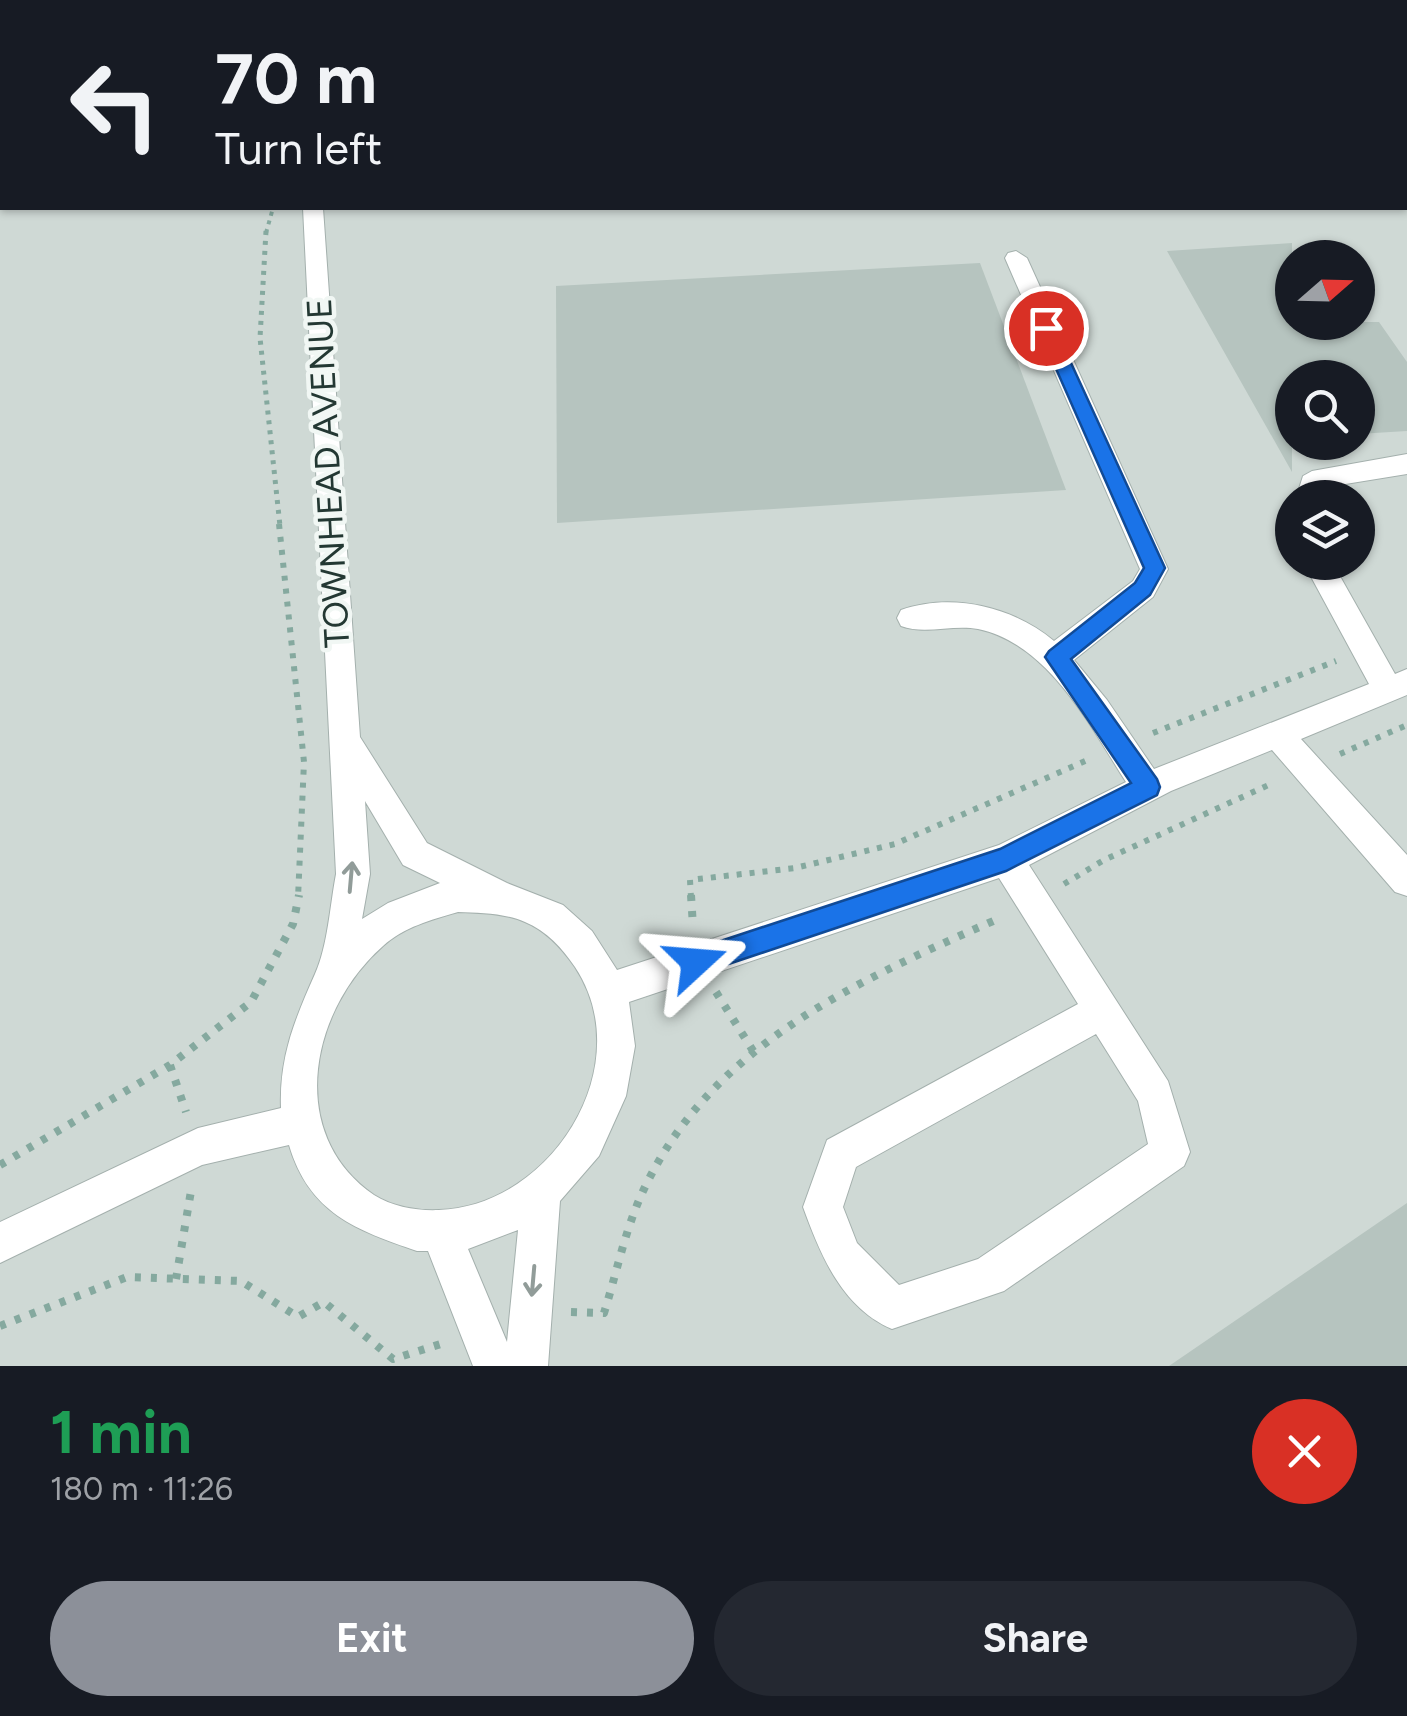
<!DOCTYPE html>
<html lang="en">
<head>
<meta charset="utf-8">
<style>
	body { margin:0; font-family:Figtree,sans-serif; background:#242831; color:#f1f3f6; height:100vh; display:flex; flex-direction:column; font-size:38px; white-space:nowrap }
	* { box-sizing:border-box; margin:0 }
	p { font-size:32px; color:#9ea1a6 }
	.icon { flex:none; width:55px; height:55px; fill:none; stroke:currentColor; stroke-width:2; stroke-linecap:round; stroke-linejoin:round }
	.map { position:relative; height:1366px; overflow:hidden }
	.details { display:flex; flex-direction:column; background:#171b24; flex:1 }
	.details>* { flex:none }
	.guide { position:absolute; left:0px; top:0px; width:1408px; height:210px; box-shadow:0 2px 8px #0004; background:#171b24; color:#f1f3f6; overflow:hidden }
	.needle { width:65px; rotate:70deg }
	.tools { position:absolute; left:1275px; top:240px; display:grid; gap:20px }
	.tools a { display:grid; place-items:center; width:100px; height:100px; border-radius:50%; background:#171b24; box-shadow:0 2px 8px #0004; font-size:50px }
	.pin { position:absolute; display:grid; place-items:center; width:85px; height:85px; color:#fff; margin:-42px; border:5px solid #fff; border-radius:50%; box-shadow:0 2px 10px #0007 }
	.me { position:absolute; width:110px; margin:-55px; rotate:71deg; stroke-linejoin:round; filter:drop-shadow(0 0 8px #0008) }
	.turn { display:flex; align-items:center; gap:35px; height:210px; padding:0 50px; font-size:45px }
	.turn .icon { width:130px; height:130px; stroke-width:2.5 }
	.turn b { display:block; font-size:70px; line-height:85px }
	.round { display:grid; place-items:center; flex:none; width:105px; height:105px; border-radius:52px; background:#242831 }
	.summary { display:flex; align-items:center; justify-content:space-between; height:170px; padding:0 50px }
	h1 { font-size:60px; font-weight:700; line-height:75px; color:#1e9e55 }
	.cta { display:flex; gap:20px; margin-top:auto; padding:20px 50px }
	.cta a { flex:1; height:115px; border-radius:60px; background:#8c9099; color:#fff; font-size:40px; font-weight:700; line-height:115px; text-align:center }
	.cta a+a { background:#242831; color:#f1f3f6 }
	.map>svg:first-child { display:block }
	.built { fill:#cfd9d5; fill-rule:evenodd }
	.building { fill:#b6c4bf }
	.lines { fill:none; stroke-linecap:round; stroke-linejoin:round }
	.minor-casing { stroke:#a4b0ad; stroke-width:2 }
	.path-far3 { stroke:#85a99f; stroke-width:4; stroke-dasharray:4 5; stroke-linecap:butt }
	.path-far2 { stroke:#85a99f; stroke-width:5; stroke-dasharray:4 6; stroke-linecap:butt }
	.path-far1 { stroke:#85a99f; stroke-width:6; stroke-dasharray:5 8; stroke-linecap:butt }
	.path { stroke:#85a99f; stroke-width:8; stroke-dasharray:6 10; stroke-linecap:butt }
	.minor { fill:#fff; fill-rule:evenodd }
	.oneway { stroke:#919c99 }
	.route { fill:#1a73e8; stroke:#114b97; stroke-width:2.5 }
	.labels { text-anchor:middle; stroke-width:9; stroke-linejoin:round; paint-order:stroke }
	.street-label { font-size:35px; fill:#233833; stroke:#f1f7f4 }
</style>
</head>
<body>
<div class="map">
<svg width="1407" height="1366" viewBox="0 0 1407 1366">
	<rect width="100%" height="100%" fill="#e1e9e6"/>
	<path class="built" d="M0,0H1407V1366H0ZM2,2H1405V208H2ZM1292,258H1358V322H1292ZM1292,378H1358V442H1292ZM1292,498H1358V562H1292Z"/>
	<g class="building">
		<polygon points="1292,243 1292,322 1379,322 1407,362 1407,431 1358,434 1358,378 1292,378 1292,472 1167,251"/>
		<polygon points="980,263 1066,490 557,523 556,286"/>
		<polygon points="1407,1203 1407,1366 1169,1366"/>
	</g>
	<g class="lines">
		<g class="minor-casing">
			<g id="minor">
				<rect x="928" y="0" width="16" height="2"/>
				<polygon points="1368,0 1384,0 1385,2 1369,2"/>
				<rect x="1405" y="43" width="2" height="13"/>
				<path d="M303,208H323L360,737L427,843L507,883L563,905L592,931L617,970L999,845L1126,782C1090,726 1049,644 978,629C953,624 925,635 901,626L897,618L901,610C953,592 1013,607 1054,641L1133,581L1140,569L1005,258L1008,253L1016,251L1027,258L1168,569L1153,597L1074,660L1107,700L1154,769L1369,684L1303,562H1332L1395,674L1407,669V695L1301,739L1407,855V896L1395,892L1272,750L1171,791L1029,865L1168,1081L1190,1152L1184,1166L1004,1291L892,1329C842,1308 820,1254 803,1207L827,1140L1078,1004L999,878L629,1002L635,1046L626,1096L599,1156L560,1201L548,1366H473L428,1251H417C356,1230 309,1213 289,1145L202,1165L0,1263V1222L198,1128L281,1108C279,1057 295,1019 315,974C328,945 330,905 336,874ZM365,801L403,865L440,883L388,903L362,919L370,874ZM458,912C480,913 505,913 525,922C547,931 562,948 575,967C640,1065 552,1206 439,1210C418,1211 393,1207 374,1195C285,1134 310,1010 383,946C404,927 431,920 458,912ZM1096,1034L1138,1101L1148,1144L978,1259L899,1285L857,1243L843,1207L856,1167ZM518,1230L507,1342L468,1249Z"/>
				<polygon points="1407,454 1407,474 1327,487 1322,498 1296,498 1303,476 1312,471"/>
			</g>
		</g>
		<polyline class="path-far3" points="266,233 273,208"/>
		<polyline class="path-far2" points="266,231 260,338 280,526"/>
		<g class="path-far1">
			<polyline points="279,524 304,762 298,898"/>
			<polyline points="1153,733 1336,661"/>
			<polyline points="1340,754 1407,725"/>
			<polyline points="1064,884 1104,860 1273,783"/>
			<polyline points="691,898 690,880 795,868 895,844 1090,759"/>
		</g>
		<g class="path">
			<polyline points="691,895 693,926"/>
			<polyline points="716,992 755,1054"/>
			<polyline points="170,1065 186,1112"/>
			<polyline points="0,1165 170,1065 251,1002 293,924 299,895"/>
			<polyline points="176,1279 191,1191"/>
			<path d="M571,1312L604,1313C617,1272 625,1229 644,1189C713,1043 860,980 1000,918"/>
			<polyline points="0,1326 127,1277 241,1281 298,1317 324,1302 393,1359 444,1343"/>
		</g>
		<use href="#minor" class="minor"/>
	</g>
	<defs><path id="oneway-shaft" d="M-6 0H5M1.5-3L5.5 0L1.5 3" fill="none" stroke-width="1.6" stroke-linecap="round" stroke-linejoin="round" transform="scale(2.5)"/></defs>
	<g class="oneway">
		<use href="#oneway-shaft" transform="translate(351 877) rotate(-85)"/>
		<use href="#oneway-shaft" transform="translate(533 1281) rotate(95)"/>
	</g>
	<polygon class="route" points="1046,322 1055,328 1165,568 1150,595 1071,659 1157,779 1160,787 1157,795 1006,871 696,975 687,971 683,962 687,952 1000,849 1131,783 1045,657 1049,651 1135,583 1144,568 1038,328"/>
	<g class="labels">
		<g class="street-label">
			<text transform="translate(328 473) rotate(-93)" y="12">TOWNHEAD AVENUE</text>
		</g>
	</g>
</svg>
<div class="tools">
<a><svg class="needle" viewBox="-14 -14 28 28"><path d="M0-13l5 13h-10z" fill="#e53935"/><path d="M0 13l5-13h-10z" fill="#9ea1a6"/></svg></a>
<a><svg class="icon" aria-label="search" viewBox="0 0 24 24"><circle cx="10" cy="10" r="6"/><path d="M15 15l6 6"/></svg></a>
<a><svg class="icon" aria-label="layers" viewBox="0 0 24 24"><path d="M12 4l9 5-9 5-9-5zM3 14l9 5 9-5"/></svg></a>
</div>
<div class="pin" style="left:1046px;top:328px;background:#d93025"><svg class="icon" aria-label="arrive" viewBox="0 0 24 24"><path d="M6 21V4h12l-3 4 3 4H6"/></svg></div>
<svg class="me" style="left:696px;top:962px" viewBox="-20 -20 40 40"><path d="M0-17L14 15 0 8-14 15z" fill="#1a73e8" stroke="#fff" stroke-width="4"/></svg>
<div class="guide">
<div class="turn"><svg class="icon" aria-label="left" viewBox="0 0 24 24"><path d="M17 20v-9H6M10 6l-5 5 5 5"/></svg><div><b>70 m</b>Turn left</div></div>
</div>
</div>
<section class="details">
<div class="summary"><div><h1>1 min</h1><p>180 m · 11:26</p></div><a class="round" style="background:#d93025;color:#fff"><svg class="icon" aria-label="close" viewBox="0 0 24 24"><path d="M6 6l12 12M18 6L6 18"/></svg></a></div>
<div class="cta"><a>Exit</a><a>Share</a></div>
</section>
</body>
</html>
